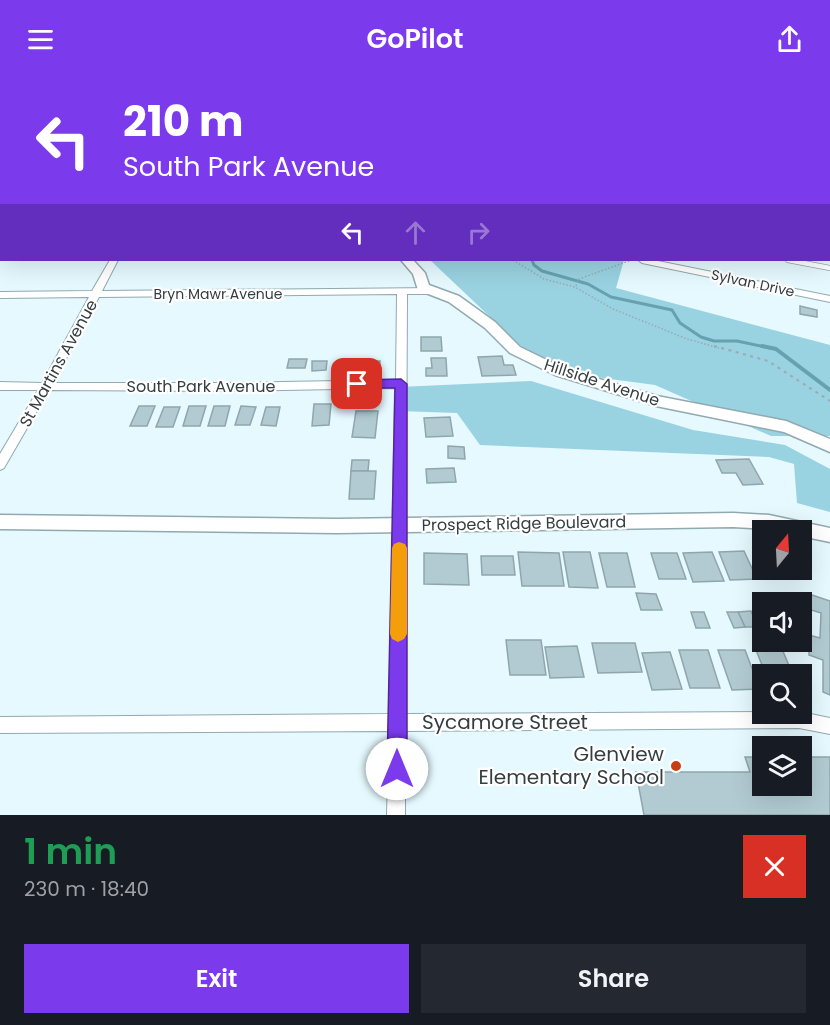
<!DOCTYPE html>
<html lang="en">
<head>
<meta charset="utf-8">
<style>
	body { margin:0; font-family:Poppins,sans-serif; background:#242831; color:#f1f3f6; height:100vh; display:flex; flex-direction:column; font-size:22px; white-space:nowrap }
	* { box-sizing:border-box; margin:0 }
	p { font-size:20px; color:#9ea1a6 }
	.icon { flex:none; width:33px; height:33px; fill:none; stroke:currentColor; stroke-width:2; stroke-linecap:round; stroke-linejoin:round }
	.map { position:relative; height:737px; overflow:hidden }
	.details { display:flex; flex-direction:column; background:#171b24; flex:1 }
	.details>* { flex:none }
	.top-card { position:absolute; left:0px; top:0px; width:831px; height:183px; box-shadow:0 6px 24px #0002; background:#7c3aed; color:#fff; overflow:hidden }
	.needle { width:39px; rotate:18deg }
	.controls { position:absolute; left:752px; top:442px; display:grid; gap:12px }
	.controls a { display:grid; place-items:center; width:60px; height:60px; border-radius:0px; background:#171b24; box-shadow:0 6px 24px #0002; font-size:30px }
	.pin { position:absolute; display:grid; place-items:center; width:51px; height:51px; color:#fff; margin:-26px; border-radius:12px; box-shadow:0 3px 9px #0006 }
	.me { position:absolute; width:66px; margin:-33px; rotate:0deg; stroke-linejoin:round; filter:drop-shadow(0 0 4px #0008) }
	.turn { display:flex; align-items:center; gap:21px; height:126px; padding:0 24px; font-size:27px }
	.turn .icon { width:78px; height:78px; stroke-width:2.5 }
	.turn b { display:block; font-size:42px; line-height:51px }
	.lanes { display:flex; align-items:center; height:57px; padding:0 24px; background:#0003; justify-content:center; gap:30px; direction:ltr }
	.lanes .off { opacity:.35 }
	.round { display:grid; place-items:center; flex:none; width:63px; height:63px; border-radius:0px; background:#242831 }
	.head { display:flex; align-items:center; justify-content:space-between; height:102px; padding:0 24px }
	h1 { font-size:36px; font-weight:600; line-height:45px; color:#1e9e55 }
	.action { display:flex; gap:12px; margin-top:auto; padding:12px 24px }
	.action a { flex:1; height:69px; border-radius:0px; background:#7c3aed; color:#fff; font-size:24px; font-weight:600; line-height:69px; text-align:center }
	.action a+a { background:#242831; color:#f1f3f6 }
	header { display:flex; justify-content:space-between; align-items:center; height:78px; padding:0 24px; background:#7c3aed; color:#fff; font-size:27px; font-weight:600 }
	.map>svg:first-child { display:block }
	.green { fill:#99d2e1 }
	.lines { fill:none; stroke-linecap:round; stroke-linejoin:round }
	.stream-far1 { stroke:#67a1b0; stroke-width:3 }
	.stream { stroke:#67a1b0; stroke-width:4 }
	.building { fill:#b2cbd2; stroke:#8ea6ac; stroke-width:1.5 }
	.lane-casing { stroke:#91a9b0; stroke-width:6 }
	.street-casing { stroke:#91a9b0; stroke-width:2 }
	.secondary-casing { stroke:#91a9b0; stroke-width:3 }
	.primary-casing { stroke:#91a9b0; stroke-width:2 }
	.path-far1 { stroke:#9aaaaf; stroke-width:1.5; stroke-dasharray:1.5 2; stroke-linecap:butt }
	.path { stroke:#9aaaaf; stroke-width:2; stroke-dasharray:3 4.5; stroke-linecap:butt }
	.lane { stroke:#fff; stroke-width:4.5 }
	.street { fill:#fff; fill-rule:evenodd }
	.secondary { fill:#fff; fill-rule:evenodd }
	.primary { fill:#fff; fill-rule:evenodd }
	.route { fill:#7c3aed; stroke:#51269a; stroke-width:1.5 }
	.slow { fill:#f59e0b }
	.poi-dot { fill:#c73f16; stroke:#fff; stroke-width:2 }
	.labels { text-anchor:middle; stroke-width:4.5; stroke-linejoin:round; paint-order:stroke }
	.far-street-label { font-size:14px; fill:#343e41; stroke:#fff }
	.street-label { font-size:16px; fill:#343e41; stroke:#fff }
	.near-street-label { font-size:20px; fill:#343e41; stroke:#fff }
	.near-poi-label { font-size:20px; fill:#343e41; stroke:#fff; text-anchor:end }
</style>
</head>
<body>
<header><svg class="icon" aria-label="menu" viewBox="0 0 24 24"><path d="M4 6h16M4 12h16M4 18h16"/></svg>GoPilot<svg class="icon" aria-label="share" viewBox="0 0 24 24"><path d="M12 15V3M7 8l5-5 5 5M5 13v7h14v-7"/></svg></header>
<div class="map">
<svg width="830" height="737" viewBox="0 0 830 737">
	<rect width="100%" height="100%" fill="#e5f9ff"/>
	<g class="green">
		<polygon points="430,182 624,182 616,210 830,267 830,358 771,358 655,307 588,298 525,272"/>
		<polygon points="531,303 693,352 785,367 830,391 830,434 797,425 794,386 769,379 480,367 457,335 399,333 399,309"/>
	</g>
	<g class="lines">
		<polyline class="stream-far1" points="532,182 534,187 542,193 588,206 611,219 672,232 680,245 701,259 714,263 737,263 770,270"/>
		<polyline class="stream" points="762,268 776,271 830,312"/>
	</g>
	<g class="building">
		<polygon points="800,228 817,232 817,239 800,236"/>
		<polygon points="421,259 441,259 442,273 421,273"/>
		<polygon points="502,278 504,287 513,287 516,297 482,298 478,279"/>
		<polygon points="431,280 446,280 447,298 426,298 426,290 432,290"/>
		<polygon points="289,281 307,281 305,290 287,290"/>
		<polygon points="312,283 327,283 326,292 312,293"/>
		<polygon points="342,283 358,283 358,289 341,289"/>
		<polygon points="365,283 380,283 379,292 364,291"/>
		<polygon points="314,326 331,326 329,347 312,348"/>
		<polygon points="139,328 155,328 147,348 130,348"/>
		<polygon points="189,328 206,328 200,348 183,348"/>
		<polygon points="214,328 230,328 225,348 208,348"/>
		<polygon points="241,328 256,329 250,347 235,347"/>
		<polygon points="164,329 180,329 173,349 156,349"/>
		<polygon points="266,329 280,329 276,348 261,347"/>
		<polygon points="356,333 378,333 375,360 352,359"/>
		<polygon points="450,339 453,358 426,359 424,340"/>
		<polygon points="448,368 464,369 465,381 448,380"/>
		<polygon points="749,381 763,406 743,407 736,395 722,395 716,382"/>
		<polygon points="352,382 369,382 368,393 351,393"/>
		<polygon points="454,390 456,404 427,405 426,391"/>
		<polygon points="351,393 376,393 374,421 349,421"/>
		<polygon points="744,473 757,501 730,502 719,474"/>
		<polygon points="518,474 559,475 564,508 522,508"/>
		<polygon points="563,474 590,474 598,510 569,509"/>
		<polygon points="712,474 724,503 693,504 683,475"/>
		<polygon points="424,475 467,476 469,507 424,506"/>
		<polygon points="599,475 627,475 635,509 607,509"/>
		<polygon points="651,475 677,475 686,501 659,501"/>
		<polygon points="481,478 513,478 515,497 482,497"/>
		<polygon points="771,492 800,492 801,501 772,495"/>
		<polygon points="636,515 656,516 662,532 641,532"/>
		<polygon points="809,516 830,523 830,617 823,614 823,582 809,577 809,557 820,560 821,535 808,531"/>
		<polygon points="751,533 758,549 745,549 738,534"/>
		<polygon points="691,534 704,534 710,550 696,550"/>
		<polygon points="727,534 738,534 745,549 734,550"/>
		<polygon points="506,562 541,562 546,597 510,597"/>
		<polygon points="592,565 635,565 642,594 598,595"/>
		<polygon points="577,568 584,599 550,600 545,569"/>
		<polygon points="782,571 793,597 766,597 756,572"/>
		<polygon points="679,572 708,572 720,610 690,610"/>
		<polygon points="718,572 745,572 760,611 732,612"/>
		<polygon points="670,574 682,611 652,612 642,575"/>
		<polygon points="745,679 762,679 762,708 801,708 801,679 830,679 830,737 644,737 636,694 750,694"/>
	</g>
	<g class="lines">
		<g class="lane-casing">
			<polyline id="lane" points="788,182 830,190"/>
		</g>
		<g class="street-casing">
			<g id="street">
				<polygon points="120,0 126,0 118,2"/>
				<polygon points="375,0 384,0 372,2"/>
				<rect x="460" y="0" width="6" height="2"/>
				<polygon points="750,0 767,2 752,2"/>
				<polygon points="816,0 826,2 817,2"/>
				<rect x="0" y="52" width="2" height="4"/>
				<rect x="0" y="89" width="2" height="4"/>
				<rect x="0" y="143" width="2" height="6"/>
				<path d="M110,182H118L102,213L436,210L441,213L436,216H407L405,636L762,634V636H801V634L830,640V656L799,650L405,653V737H387L389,653L0,655V639L389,636L395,310L225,313L49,312L4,390L0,392V376L38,312H0V304L42,305L89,219L0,220V214L92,213ZM397,216L396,302L225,305H53L99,219Z"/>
				<polygon points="638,182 653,182 830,218 830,224 642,185"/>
			</g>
		</g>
		<g class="secondary-casing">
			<g id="secondary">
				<rect x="319" y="0" width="8" height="2"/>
				<polygon points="401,182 413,182 425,195 429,207 459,218 495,244 520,269 565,291 657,318 786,343 830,361 830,374 784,354 656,328 555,297 510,275 485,250 449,224 418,212 413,196"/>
				<polygon points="733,435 769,437 830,450 830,464 801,458 801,453 733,449 337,455 0,451 0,437 337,441"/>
			</g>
		</g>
		<g class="primary-casing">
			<polygon id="primary" points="39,0 63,0 65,2 40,2"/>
		</g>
		<g class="path-far1">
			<polyline points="513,182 544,201 575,209 613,231 687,261 719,270"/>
			<polyline points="576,208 579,201 631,182"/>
		</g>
		<polyline class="path" points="714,268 768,283 830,323"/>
		<use href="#lane" class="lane"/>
		<use href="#street" class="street"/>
		<use href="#secondary" class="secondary"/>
		<use href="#primary" class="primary"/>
	</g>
	<polygon class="route" points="401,301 407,306 407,691 404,698 397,701 390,698 387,691 395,310 357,310 351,306 357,302"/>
	<polygon class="slow" points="399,464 405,466 407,470 407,556 404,561 398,564 392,561 390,556 392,470 394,466"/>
	<circle class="poi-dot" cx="676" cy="688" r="6"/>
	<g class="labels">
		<g class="far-street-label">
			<text transform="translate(753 205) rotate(12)" y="5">Sylvan Drive</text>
			<text x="218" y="221">Bryn Mawr Avenue</text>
		</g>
		<g class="street-label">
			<text transform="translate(58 285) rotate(-61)" y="6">St Martins Avenue</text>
			<text transform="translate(602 304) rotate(18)" y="6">Hillside Avenue</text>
			<text x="201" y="314">South Park Avenue</text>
			<text transform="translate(524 445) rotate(-1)" y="6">Prospect Ridge Boulevard</text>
		</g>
		<g class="near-street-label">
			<text x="505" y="651">Sycamore Street</text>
		</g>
		<g class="near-poi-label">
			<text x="664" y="683">Glenview<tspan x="664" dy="23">Elementary School</tspan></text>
		</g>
	</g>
</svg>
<div class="controls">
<a><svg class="needle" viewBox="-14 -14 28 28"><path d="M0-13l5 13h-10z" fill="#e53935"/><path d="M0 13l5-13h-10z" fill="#9ea1a6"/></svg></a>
<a><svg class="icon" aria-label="sound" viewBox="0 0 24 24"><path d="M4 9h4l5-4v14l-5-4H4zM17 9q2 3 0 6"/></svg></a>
<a><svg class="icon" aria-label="search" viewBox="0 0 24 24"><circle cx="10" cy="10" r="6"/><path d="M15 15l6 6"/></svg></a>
<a><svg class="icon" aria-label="layers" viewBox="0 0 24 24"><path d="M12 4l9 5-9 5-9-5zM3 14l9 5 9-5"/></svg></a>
</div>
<div class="pin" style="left:357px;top:306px;background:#d93025"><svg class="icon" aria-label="arrive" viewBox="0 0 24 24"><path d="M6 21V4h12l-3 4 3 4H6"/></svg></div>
<svg class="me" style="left:397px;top:691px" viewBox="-20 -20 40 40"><circle r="19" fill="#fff"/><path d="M0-13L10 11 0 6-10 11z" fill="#7c3aed"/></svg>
<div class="top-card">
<div class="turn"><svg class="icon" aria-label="left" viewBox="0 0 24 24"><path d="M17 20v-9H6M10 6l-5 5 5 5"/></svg><div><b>210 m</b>South Park Avenue</div></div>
<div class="lanes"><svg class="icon" aria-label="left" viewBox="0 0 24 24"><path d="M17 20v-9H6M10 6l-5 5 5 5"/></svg><svg class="icon off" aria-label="ahead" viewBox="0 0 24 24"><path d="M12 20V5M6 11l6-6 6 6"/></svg><svg class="icon off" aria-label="right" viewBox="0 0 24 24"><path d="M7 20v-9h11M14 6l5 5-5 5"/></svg></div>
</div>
</div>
<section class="details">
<div class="head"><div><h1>1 min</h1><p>230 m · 18:40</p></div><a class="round" style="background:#d93025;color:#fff"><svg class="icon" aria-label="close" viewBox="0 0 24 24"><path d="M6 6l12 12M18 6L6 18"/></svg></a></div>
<div class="action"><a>Exit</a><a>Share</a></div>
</section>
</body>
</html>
